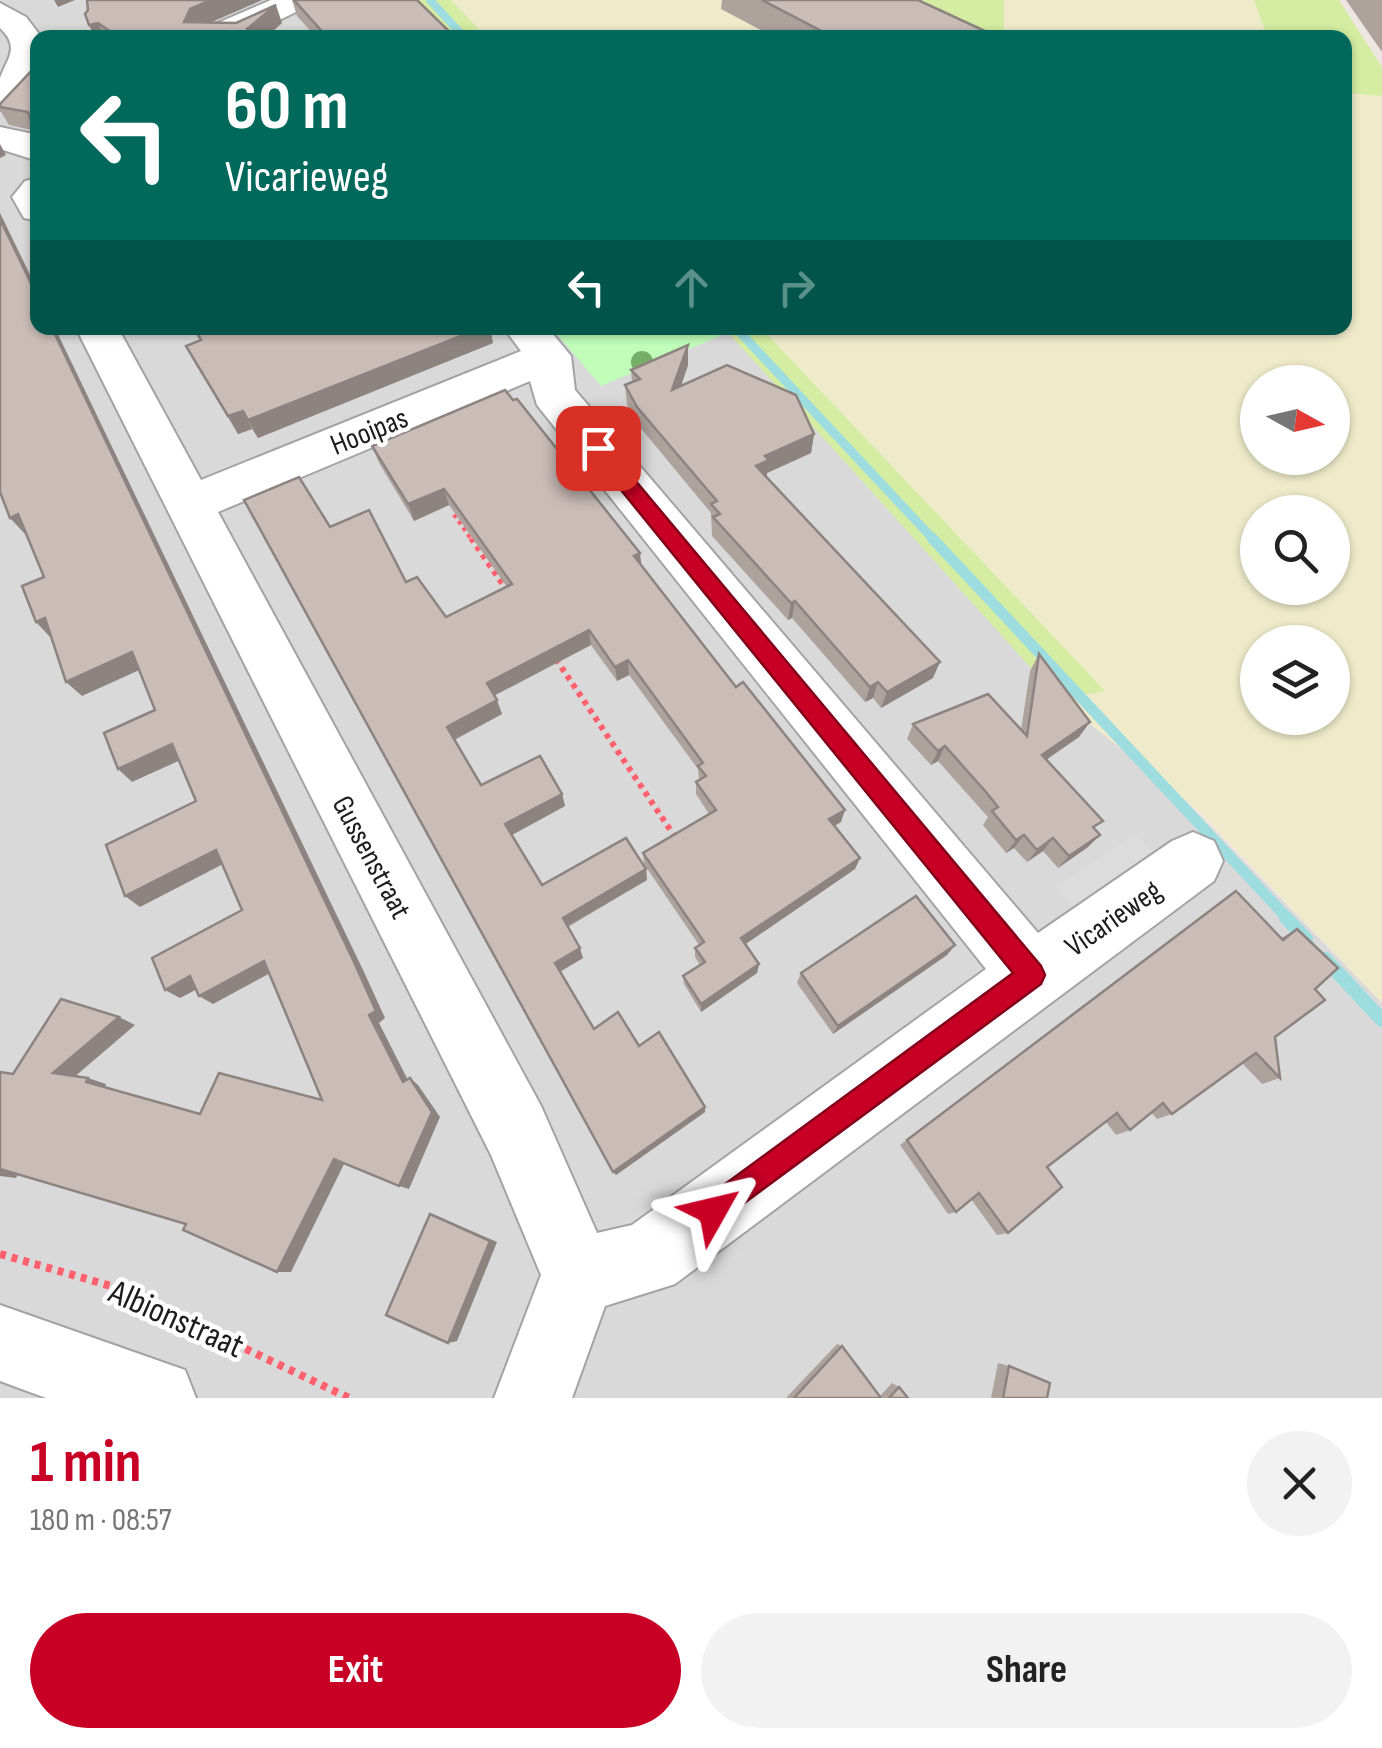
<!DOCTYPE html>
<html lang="en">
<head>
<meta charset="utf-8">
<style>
	body { margin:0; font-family:"Sofia Sans Condensed",sans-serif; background:#f2f2f2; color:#222; height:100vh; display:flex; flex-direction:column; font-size:38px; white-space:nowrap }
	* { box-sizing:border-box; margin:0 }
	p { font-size:32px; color:#767676 }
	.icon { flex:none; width:55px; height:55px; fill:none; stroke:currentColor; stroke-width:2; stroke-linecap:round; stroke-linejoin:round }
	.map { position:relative; height:1398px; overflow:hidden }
	.side { display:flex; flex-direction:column; background:#fff; flex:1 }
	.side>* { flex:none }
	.guide { position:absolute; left:30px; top:30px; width:1322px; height:305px; border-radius:20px; box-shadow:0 2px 8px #0004; background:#00695c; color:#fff; overflow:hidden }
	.needle { width:65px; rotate:98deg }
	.fabs { position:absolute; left:1240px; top:365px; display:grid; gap:20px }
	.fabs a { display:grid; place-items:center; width:110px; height:110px; border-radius:50%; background:#fff; box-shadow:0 2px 8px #0004; font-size:50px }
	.pin { position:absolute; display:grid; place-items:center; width:85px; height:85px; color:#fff; margin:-42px; border-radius:20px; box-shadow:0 5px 15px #0006 }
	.me { position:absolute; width:110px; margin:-55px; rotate:53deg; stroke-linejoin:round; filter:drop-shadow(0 0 8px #0008) }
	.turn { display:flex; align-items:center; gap:35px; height:210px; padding:0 30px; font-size:45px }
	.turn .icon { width:130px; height:130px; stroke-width:2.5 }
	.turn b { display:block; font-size:70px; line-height:85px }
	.lanes { display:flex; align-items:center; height:95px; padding:0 30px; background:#0003; justify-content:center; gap:50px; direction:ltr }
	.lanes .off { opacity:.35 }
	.round { display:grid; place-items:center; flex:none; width:105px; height:105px; border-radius:52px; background:#f2f2f2 }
	.overview { display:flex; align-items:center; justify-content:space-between; height:170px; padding:0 30px }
	h1 { font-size:60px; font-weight:700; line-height:75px; color:#c80026 }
	.button { display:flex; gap:20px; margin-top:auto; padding:20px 30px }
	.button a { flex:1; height:115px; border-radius:60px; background:#c80026; color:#fff; font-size:40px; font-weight:700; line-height:115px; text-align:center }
	.button a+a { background:#f2f2f2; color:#222 }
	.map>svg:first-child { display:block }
	.residential { fill:#dad9d9 }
	.farmland { fill:#efebca; fill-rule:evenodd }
	.grass { fill:#d5eda2 }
	.park { fill:#c0fdb9 }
	.parking { fill:#dcdcdc }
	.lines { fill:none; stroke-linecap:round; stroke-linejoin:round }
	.stream-far3 { stroke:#9edddf; stroke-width:8 }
	.stream-far2 { stroke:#9edddf; stroke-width:9 }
	.stream-far1 { stroke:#9edddf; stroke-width:11 }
	.stream { stroke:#9edddf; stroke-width:14 }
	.minor-casing { stroke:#a3a3a3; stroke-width:4 }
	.path-far2 { stroke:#ff616e; stroke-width:5; stroke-dasharray:4 4; stroke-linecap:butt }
	.path-far1 { stroke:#ff616e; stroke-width:6; stroke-dasharray:5 5; stroke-linecap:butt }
	.path { stroke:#ff616e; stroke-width:8; stroke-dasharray:6 6; stroke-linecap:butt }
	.minor { fill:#fff; fill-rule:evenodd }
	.tree { fill:#74ae67 }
	.wall { fill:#aea29d }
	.shaded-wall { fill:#8d8480 }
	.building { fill:#cabcb7; stroke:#8d8480; stroke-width:2.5 }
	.route { fill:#c80026; stroke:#820019; stroke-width:2.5 }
	.labels { text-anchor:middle; stroke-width:9; stroke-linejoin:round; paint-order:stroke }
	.street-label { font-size:30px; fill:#1c1c1c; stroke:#fff }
	.near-street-label { font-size:35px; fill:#1c1c1c; stroke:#fff }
</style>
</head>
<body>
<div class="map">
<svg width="1382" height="1398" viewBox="0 0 1382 1398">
	<rect width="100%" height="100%" fill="#eee7e1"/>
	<polygon class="residential" points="0,0 406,0 443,37 38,38 38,328 726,328 1382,1003 1382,1398 0,1398"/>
	<g class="farmland">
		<polygon points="451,0 865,0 941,37 486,37"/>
		<polygon points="1004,0 1254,0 1267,37 1004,38"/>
		<path d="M1345,93L1382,96V1003L1200,812L1059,699L1104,691L761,328H1345ZM1258,382H1332V458H1258ZM1258,512H1332V588H1258ZM1258,642H1332V718H1258Z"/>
	</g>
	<g class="grass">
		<polygon points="416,0 451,0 486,37 452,37"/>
		<polygon points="865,0 1004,0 1004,37 941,37"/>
		<polygon points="1254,0 1339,0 1382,67 1382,96 1345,93 1345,38 1267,37"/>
		<polygon points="724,328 761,328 1105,691 1059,699"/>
	</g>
	<polygon class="park" points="577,328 711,328 720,336 601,386 558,335"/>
	<polygon class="parking" points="1135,833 1158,858 1078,914 1056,887"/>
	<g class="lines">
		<polyline class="stream-far3" points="430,0 465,38"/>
		<polyline class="stream-far2" points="736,328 935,541"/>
		<polyline class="stream-far1" points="932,538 1289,920"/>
		<g class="stream">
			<polyline points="1286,918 1306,939"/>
			<polyline points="1325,959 1382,1020"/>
		</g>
		<g class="minor-casing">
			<g id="minor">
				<polygon points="271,0 311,0 306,7 243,38 194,38 199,31"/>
				<path d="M0,3L26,17L42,38H38C38,67 34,102 0,110C0,101 0,86 0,78C8,57 20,47 0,28Z"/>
				<polygon points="0,127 38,135 38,161 0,149"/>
				<polygon points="38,178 38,221 24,218 12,197 25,181"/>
				<path d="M76,328H118L201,480L521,351L504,328H548L571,356L575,390L1038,933L1172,841L1193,832L1214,841L1223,861L1214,881L675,1284L605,1306L572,1398H494L541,1275L491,1155ZM530,381L537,405L986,969L632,1225L597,1233L541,1106L218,512Z"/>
				<polygon points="0,1305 185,1370 196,1398 46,1398 0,1381"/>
			</g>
		</g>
		<polyline class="path-far2" points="461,511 454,514 473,541"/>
		<g class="path-far1">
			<polyline points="471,538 508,592"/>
			<polyline points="556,659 677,840"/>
		</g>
		<polyline class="path" points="0,1254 118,1288 349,1398"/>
		<use href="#minor" class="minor"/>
	</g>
	<circle class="tree" cx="642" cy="362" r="11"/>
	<g class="wall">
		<polygon points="87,0 262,0 209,23 282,23 265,38 95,38 88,10"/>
		<polygon points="292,0 417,0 456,38 317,38 297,16"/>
		<polygon points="722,0 918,0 987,32 985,38 776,38 721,9"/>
		<polygon points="1346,0 1382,0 1382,52"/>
		<polygon points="38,64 38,133 36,131 9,125 0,110 0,104"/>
		<polygon points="193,328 490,328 493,343 258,438 252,429 238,434 196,365 186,346 201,340"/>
		<polygon points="688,345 688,365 681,386 814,434 811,453 767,473 767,478 933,678 881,708 873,698 865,702 792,618 788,620 712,536 711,513 639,426 627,405 625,385 632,382 631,370"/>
		<polygon points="372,446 641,566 841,822 834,826 860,858 855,869 745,944 759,964 757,973 701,1012 684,984 683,976 700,965 695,957 695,948 699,945 644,864 643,853 709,814 696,794 696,782 699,780 698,769 629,675 617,681 591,645 494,696 502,714 455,740 481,785 562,794 565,806 512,835 542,885 646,869 647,880 568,927 583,958 560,972 594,1029 639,1046 705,1112 616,1175 330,527 406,582 446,617 507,587 449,505 414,521 379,463"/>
		<polygon points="1039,654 1079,737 1046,759 1095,829 1088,847 1058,868 1043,851 1027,862 1014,848 1006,853 983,825 988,817 978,806 938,761 931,765 907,739 913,724 1021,730 1030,671"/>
		<polygon points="1236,891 1281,938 1297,929 1315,989 1275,1037 1280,1078 1262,1084 1242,1063 1172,1114 1157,1119 1151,1112 1130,1130 1116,1135 1106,1122 1047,1167 1008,1233 997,1235 971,1199 956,1212 948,1214 900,1145"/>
		<polygon points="955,945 947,955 833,1034 797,983 801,973"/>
		<polygon points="837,1344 842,1346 880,1396 892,1383 899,1387 908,1398 786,1398"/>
		<polygon points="998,1363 1009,1366 1047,1398 991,1398"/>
	</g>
	<g class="shaded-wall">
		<polygon points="54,0 75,0 58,7"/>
		<polygon points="211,0 262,0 198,28 184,22 190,9"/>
		<polygon points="276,5 282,23 265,38 250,38 247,29"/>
		<polygon points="98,23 105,38 95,38 89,25"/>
		<polygon points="38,120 38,133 31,122"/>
		<polygon points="0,144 6,155 0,158"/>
		<polygon points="0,213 38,291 38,298 0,219"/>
		<polygon points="52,328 55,328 364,972 385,1018 379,1023 412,1088 403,1082 369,1015"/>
		<polygon points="481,328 490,328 493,343 258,438 248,420"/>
		<polygon points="688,345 688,365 673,410 672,390"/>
		<polygon points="243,411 252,429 238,434 228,416"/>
		<polygon points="814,434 811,453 767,473 767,478 756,466 765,456"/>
		<polygon points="444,489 449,505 414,521 408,504"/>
		<polygon points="18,514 33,531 25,534 10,518"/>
		<polygon points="640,553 642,569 634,556"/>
		<polygon points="795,601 792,618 788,620 791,603"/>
		<polygon points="45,618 51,638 36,622"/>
		<polygon points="589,630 591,645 491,697 487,683"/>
		<polygon points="132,652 146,667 82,696 66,682"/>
		<polygon points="628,660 629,675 617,681 615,667"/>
		<polygon points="940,662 933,678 881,708 887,692"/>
		<polygon points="878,682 873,698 865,702 870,687"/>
		<polygon points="497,700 502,714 453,740 447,727"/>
		<polygon points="1090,722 1079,737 1033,769 1042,755"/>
		<polygon points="172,744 185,758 132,782 118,769"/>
		<polygon points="945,746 938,761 931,765 938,751"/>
		<polygon points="562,794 565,806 510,836 505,824"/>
		<polygon points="845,810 841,822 826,831 829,819"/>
		<polygon points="1024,835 1014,848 1006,853 1016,840"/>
		<polygon points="1100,835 1088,847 1058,868 1069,856"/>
		<polygon points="1053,838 1043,851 1027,862 1037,850"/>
		<polygon points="216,850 229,861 140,907 125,896"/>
		<polygon points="860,858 855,869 740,948 741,938"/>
		<polygon points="646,869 647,880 566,927 563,918"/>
		<polygon points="955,945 947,955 833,1034 838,1026"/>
		<polygon points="580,948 583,958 559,972 555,963"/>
		<polygon points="264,961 276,970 213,1004 199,996"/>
		<polygon points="759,964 757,973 701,1012 701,1004"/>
		<polygon points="190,976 205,985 180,998 165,990"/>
		<polygon points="119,1017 135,1025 72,1079 53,1073"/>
		<polygon points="88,1078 106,1084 105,1088 86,1082"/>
		<polygon points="410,1078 418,1085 440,1117 409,1189 399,1186"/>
		<polygon points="705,1107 705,1112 616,1175 613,1172"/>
		<polygon points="334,1159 345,1162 291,1272 277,1272"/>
		<polygon points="0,1169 19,1172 16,1178 0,1176"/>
		<polygon points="430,1214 439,1217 497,1242 457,1341 448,1343"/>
	</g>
	<g class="building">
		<polygon points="87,0 211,0 190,9 184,22 236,23 276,5 247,29 255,38 120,38 98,23 89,25 85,14 88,10"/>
		<polygon points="294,0 417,0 456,38 328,38"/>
		<polygon points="762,0 918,0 987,32 977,38 835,38"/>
		<polygon points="38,64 38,120 31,122 28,112 0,107 0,104"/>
		<polygon points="0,219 38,298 38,328 52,328 354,962 376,1011 369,1015 403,1082 410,1078 432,1112 399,1186 334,1159 277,1272 183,1230 186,1224 0,1169 0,1072 13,1074 61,999 119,1017 53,1073 88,1078 86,1082 200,1114 219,1073 322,1100 264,961 199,996 190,976 165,990 152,958 242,910 216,850 125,896 106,845 196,801 172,744 118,769 104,733 155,710 132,652 66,682 45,618 36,622 22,586 44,577 18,514 10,518 0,492"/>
		<polygon points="194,328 481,328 248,420 243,411 228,416 186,346 201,340"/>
		<polygon points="688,345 672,390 727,365 796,395 814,434 765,456 769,460 756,466 940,662 887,692 878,682 870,687 795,601 791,603 713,517 720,514 711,504 717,501 637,407 625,385 640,379 631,370"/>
		<polygon points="505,390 513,400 517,399 640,553 634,556 736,687 743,682 845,810 829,819 860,858 741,938 759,964 701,1004 683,976 705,962 695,948 704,942 643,853 716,810 696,782 706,776 698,766 703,763 628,660 615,667 589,630 487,683 497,700 447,727 481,785 540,756 562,794 505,824 542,885 626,838 646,869 563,918 580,948 555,963 594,1029 618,1012 639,1046 659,1032 705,1107 613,1172 244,500 299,477 330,527 369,510 406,582 417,577 446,617 512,584 444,489 408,504 372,446"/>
		<polygon points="1039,654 1090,722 1042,755 1103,821 1093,827 1100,835 1069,856 1053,838 1037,850 1024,835 1016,840 992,811 998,807 986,792 945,746 938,751 913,724 988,694 1027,736"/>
		<polygon points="1236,891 1283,940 1297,929 1338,968 1315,989 1325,1000 1275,1037 1280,1078 1256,1053 1172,1114 1163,1103 1130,1130 1117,1113 1047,1167 1062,1187 1008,1233 979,1193 956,1212 907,1140"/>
		<polygon points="916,896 955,945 838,1026 801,973"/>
		<polygon points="430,1214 490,1241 448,1343 386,1315"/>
		<polygon points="842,1346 881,1398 794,1398"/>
		<polygon points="1009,1366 1050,1383 1047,1398 1003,1398"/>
		<polygon points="899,1387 908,1398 889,1398"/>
	</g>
	<polygon class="route" points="598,441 604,443 1041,966 1045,975 1041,984 713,1226 702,1222 698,1211 702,1201 1013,973 591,453 591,443"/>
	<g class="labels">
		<g class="street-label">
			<text transform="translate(369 431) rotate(-22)" y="10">Hooipas</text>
			<text transform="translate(372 857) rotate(62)" y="10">Gussenstraat</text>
			<text transform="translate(1113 918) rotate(-35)" y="10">Vicarieweg</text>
		</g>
		<g class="near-street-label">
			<text transform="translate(177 1318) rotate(24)" y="12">Albionstraat</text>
		</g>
	</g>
</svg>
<div class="fabs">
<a><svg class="needle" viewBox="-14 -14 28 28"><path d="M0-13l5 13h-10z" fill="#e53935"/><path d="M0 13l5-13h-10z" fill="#767676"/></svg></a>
<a><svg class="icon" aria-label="search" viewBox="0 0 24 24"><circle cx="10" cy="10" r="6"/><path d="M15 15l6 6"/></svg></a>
<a><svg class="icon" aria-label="layers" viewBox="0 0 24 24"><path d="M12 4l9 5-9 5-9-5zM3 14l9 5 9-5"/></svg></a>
</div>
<div class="pin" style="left:598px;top:448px;background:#d93025"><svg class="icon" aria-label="arrive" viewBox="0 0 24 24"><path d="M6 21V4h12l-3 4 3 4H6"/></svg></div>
<svg class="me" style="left:713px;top:1211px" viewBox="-20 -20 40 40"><path d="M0-17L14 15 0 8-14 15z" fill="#c80026" stroke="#fff" stroke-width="4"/></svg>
<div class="guide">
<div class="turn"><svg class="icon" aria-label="left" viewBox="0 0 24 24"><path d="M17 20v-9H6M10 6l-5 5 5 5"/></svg><div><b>60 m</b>Vicarieweg</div></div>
<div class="lanes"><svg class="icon" aria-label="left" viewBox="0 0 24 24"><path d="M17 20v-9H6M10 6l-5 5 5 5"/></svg><svg class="icon off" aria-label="ahead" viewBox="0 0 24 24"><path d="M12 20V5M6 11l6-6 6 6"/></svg><svg class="icon off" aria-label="right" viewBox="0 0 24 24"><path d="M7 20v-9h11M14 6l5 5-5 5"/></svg></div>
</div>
</div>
<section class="side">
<div class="overview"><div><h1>1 min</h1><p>180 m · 08:57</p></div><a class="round"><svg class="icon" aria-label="close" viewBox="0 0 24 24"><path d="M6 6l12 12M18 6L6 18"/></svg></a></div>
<div class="button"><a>Exit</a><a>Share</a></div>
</section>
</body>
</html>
